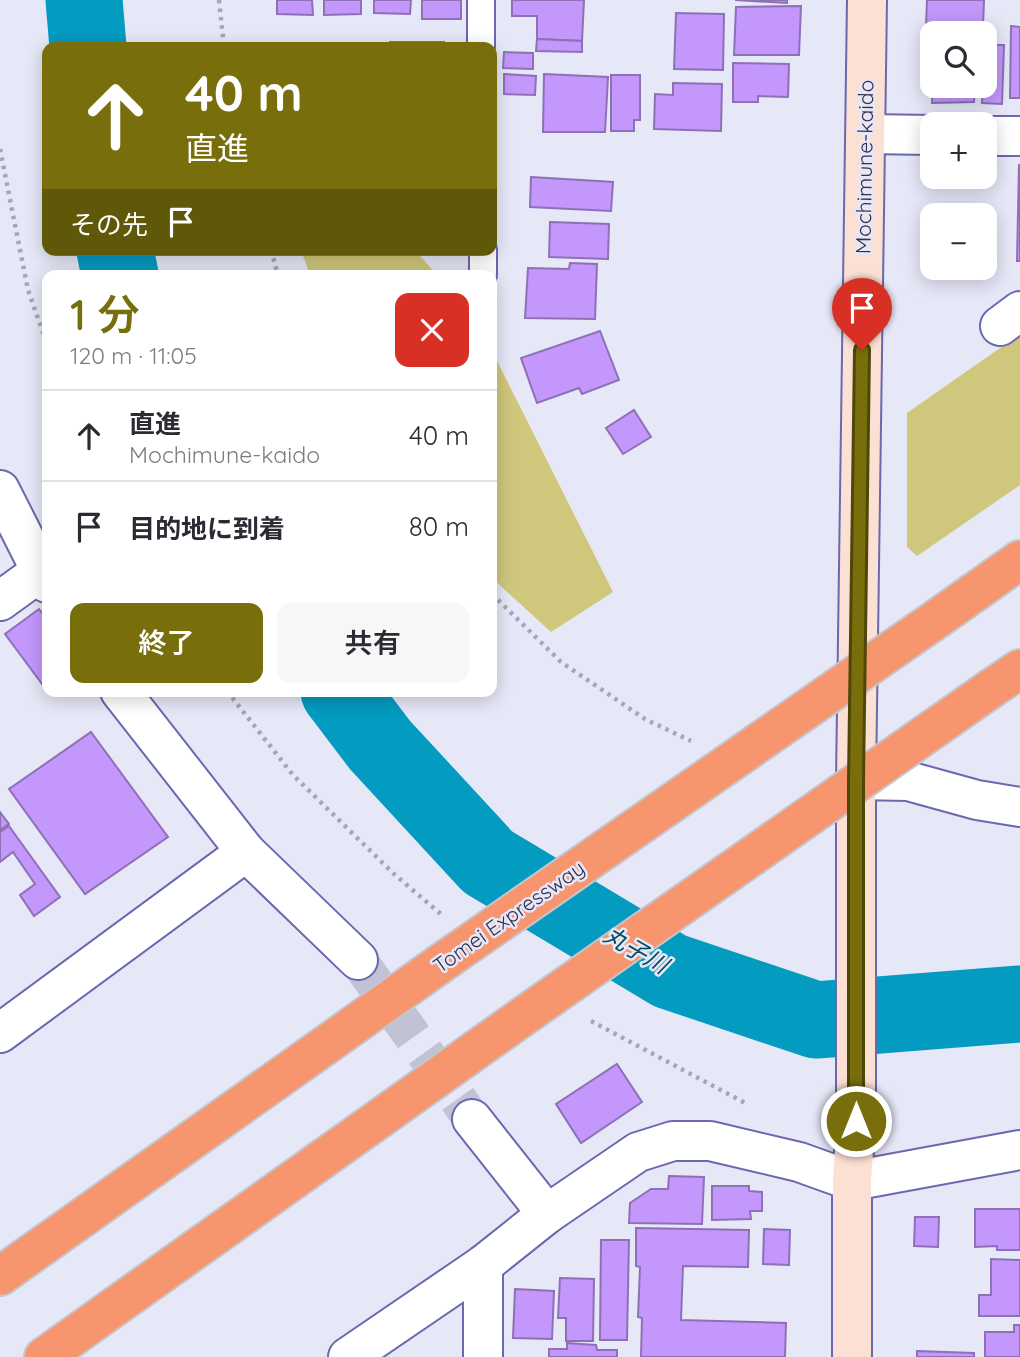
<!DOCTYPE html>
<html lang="ja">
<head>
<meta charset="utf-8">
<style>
	body { margin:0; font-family:Quicksand,"Noto Sans JP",sans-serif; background:#f7f7f7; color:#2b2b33; height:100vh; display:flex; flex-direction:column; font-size:26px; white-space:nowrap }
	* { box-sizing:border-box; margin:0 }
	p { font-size:23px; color:#7c7c81 }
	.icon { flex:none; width:38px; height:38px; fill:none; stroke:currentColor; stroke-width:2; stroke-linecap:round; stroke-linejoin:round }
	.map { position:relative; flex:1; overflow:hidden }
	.side { position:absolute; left:42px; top:270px; width:455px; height:427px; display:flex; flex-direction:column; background:#fff; border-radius:14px; box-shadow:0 4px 18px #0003 }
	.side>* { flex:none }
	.hud { position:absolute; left:42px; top:42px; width:455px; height:214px; border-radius:14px; box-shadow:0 4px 18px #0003; background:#786e0c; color:#fff; overflow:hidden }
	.buttons { position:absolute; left:920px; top:21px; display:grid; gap:14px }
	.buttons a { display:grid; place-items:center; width:77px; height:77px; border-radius:14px; background:#fff; box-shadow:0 4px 18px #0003; font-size:35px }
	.pin { position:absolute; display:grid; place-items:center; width:60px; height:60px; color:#fff; margin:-72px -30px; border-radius:50% 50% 50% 0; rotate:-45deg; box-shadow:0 0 7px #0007 }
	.pin .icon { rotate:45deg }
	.me { position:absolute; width:77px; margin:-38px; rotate:0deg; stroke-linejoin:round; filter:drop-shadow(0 0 5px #0008) }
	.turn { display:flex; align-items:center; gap:24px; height:147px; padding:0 28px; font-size:32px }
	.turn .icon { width:91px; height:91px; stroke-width:2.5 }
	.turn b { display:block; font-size:49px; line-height:60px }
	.then { display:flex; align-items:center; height:66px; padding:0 28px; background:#0003; gap:14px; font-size:26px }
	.round { display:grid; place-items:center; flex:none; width:74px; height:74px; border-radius:14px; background:#f7f7f7 }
	.head { display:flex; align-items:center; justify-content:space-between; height:119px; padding:0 28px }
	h1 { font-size:42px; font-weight:600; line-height:52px; color:#786e0c }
	.cta { display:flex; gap:14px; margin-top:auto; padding:14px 28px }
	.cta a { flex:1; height:80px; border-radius:14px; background:#786e0c; color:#fff; font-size:28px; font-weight:600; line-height:80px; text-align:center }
	.cta a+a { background:#f7f7f7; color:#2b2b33 }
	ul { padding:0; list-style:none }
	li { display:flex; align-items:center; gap:21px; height:91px; padding:0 28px; border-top:2px solid #e1e1e2 }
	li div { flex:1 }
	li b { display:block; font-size:26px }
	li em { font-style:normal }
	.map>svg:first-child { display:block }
	.green { fill:#cfc77b }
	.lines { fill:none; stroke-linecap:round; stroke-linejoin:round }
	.river { stroke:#049bc1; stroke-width:77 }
	.building { fill:#c397fc; stroke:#8e70b6; stroke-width:2 }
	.street-tunnel { stroke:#c2c2d5; stroke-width:38; stroke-dasharray:38 19; stroke-linecap:butt }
	.lane-casing { stroke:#6a68af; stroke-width:30 }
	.street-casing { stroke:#6a68af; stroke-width:42 }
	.secondary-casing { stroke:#6a68af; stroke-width:42 }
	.highway-casing { stroke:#c5c5ce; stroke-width:42 }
	.path { stroke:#a6a6bb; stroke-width:4.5; stroke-dasharray:3.5 5; stroke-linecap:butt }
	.lane { stroke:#fff; stroke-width:26 }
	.street { stroke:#fff; stroke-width:38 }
	.secondary { stroke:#fde0d4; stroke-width:38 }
	.highway { stroke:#f7966e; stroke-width:38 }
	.highway-bridge-casing { stroke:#c5c5ce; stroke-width:42; stroke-linecap:butt }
	.highway-bridge { stroke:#f7966e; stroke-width:38 }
	.route-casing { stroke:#4e4808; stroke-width:18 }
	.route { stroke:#786e0c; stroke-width:12 }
	.labels { text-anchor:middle; stroke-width:5; stroke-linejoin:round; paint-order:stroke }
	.street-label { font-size:21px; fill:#30304f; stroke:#e6e7f7 }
	.water-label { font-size:23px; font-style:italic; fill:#004b5f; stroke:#e6e7f7 }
</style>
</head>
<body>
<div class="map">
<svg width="1020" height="1357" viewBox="0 0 1020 1357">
	<rect width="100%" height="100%" fill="#e6e7f7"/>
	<g class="green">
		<polygon points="301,250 415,250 437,275 310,275"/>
		<polygon points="1020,334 1020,485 917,556 907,547 907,413"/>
		<polygon points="492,351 613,592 551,632 492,578"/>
	</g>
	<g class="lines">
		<g class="river">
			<polyline points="84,0 88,47"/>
			<polyline points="115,250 120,275"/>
			<polyline points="339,691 380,745 488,862 670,971 816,1020 1020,1004"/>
		</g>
	</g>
	<g class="building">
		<polygon points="277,0 312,0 313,15 277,14"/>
		<polygon points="324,0 361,0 361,14 324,15"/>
		<polygon points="374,0 411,0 410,14 374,13"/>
		<rect x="422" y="0" width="39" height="19"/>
		<polygon points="512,0 584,0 582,41 537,39 537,16 512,16"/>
		<polygon points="735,0 787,0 787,3"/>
		<polygon points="927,0 984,0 983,27 926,27"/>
		<polygon points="801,6 799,55 734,55 736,7"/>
		<polygon points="676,13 724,14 723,70 674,69"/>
		<polygon points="1011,26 1020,27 1020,98 1010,98"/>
		<polygon points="537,39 582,41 582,52 536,51"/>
		<rect x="390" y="42" width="54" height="5"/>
		<polygon points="927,44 933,44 933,67 925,67"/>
		<rect x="313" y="45" width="47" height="2"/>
		<polygon points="985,45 1004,45 1002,104 982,103 983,86 985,86"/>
		<polygon points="504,52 533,53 533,69 503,68"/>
		<polygon points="733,63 789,64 788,97 758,96 758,102 733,102"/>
		<polygon points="504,74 536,76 535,95 504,94"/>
		<polygon points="544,74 608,77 605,132 543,132"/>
		<polygon points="611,75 640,75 640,120 634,120 634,131 611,131"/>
		<polygon points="673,83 722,84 721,131 654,129 655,94 673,95"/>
		<polygon points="933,86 975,86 974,102 932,103"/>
		<polygon points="1019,165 1020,165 1020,261 1017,261"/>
		<polygon points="531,177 613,182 611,211 530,207"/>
		<polygon points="550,222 609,224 608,259 549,257"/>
		<polygon points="570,263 597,264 595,319 525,318 528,268 569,269"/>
		<polygon points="600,331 619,380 582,394 579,388 537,403 521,358"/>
		<polygon points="634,410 651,437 623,454 606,428"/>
		<polygon points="39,609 47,619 47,679 42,684 5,634"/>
		<polygon points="91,732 168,837 85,894 9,789"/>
		<polygon points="0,812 9,824 0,830"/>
		<polygon points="9,826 60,897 34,916 20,895 35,884 13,852 0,862 0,832"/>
		<polygon points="617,1064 642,1102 581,1143 556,1104"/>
		<polygon points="669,1176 704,1177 702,1224 629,1223 630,1203 651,1189 668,1189"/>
		<polygon points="712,1186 749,1186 749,1191 762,1192 762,1211 750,1211 751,1219 712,1220"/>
		<polygon points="975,1209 1020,1209 1020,1250 997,1250 997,1246 975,1247"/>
		<polygon points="915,1217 939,1217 938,1247 914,1246"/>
		<polygon points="636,1228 749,1230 748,1267 683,1266 681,1320 786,1323 785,1357 641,1357 642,1318 638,1317 640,1267 636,1266"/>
		<polygon points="764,1229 790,1230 789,1265 763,1264"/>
		<polygon points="601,1240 629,1240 627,1340 600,1340"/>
		<polygon points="991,1259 1020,1260 1020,1316 979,1316 979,1295 991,1295"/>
		<polygon points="560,1278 594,1279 593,1341 566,1341 566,1318 558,1318"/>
		<polygon points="515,1289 554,1291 552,1339 513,1338"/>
		<polygon points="1014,1325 1020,1325 1020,1357 985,1357 985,1332 1014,1332"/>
		<polygon points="567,1343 596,1345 597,1350 617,1350 617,1357 549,1357 549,1349 567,1349"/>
		<polygon points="917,1351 974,1353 974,1357 917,1357"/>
	</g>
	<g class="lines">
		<polyline class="street-tunnel" points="358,960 472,1119"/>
		<g class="lane-casing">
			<g id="lane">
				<polyline points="481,0 481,47"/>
				<polyline points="483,250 483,275"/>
			</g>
		</g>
		<g class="street-casing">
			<g id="street">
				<polyline points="866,134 933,135"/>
				<polyline points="985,136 1020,136"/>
				<polyline points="1000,326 1020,311"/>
				<polyline points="0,490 47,583"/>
				<polyline points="0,601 40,572"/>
				<polyline points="120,691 246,852 358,960"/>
				<polyline points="856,780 908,781 977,800 1020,807"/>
				<polyline points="0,1033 246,852"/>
				<polyline points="472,1119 547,1214"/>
				<polyline points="348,1357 483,1265 547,1214 638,1152 673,1141 710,1141 799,1162 852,1181 1020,1150"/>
				<polyline points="483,1357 483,1265"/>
			</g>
		</g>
		<g class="secondary-casing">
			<polyline id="secondary" points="852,1357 852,1181 856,1121 856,780 867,0"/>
		</g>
		<g class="highway-casing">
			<g id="highway">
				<polyline points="938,618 1020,560"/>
				<polyline points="989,690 1020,669"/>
				<polyline points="0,1276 447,959"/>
				<polyline points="44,1357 518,1020"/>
			</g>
		</g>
		<g class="path">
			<polyline points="219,0 224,47"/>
			<polyline points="0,149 28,290 47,344"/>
			<polyline points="271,250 278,275"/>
			<polyline points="492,594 561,662 645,719 691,741"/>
			<polyline points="227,691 293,775 394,874 442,915"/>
			<polyline points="591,1021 747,1104"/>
		</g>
		<use href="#lane" class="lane"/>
		<use href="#street" class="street"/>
		<use href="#secondary" class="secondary"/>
		<use href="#highway" class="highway"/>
		<g class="highway-bridge-casing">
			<g id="highway-bridge">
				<polyline points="447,959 938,618"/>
				<polyline points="518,1020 989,690"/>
			</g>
		</g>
		<use href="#highway-bridge" class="highway-bridge"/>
	</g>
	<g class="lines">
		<g class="route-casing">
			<polyline id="route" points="856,1121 856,780 862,350"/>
		</g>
		<use href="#route" class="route"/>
	</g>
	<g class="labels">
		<g class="street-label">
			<text transform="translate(865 167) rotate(-89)" y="7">Mochimune-kaido</text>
			<text transform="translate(509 917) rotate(-35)" y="7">Tomei Expressway</text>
		</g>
		<g class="water-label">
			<text transform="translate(636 950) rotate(30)" y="8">丸子川</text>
		</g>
	</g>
</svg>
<div class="buttons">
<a><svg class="icon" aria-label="search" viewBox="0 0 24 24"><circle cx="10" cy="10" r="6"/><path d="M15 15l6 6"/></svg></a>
<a>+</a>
<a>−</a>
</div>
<div class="pin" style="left:862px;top:350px;background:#d93025"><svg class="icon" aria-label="arrive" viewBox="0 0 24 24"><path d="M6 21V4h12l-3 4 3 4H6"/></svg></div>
<svg class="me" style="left:856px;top:1121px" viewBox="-20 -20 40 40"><circle r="17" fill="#786e0c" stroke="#fff" stroke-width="3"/><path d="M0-11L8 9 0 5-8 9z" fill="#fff"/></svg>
<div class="hud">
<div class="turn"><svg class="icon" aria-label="ahead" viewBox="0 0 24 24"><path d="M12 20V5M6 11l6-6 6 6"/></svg><div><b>40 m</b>直進</div></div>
<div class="then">その先<svg class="icon" aria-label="arrive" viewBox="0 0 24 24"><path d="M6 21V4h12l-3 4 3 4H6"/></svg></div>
</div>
<section class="side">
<div class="head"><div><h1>1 分</h1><p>120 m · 11:05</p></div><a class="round" style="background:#d93025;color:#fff"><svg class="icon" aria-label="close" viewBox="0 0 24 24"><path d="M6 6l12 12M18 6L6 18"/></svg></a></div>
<ul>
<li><svg class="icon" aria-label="ahead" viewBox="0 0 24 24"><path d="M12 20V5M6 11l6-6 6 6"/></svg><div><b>直進</b><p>Mochimune-kaido</p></div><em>40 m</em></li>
<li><svg class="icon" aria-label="arrive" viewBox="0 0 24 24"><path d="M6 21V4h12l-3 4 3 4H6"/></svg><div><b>目的地に到着</b></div><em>80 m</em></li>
</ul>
<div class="cta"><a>終了</a><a>共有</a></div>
</section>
</div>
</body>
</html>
